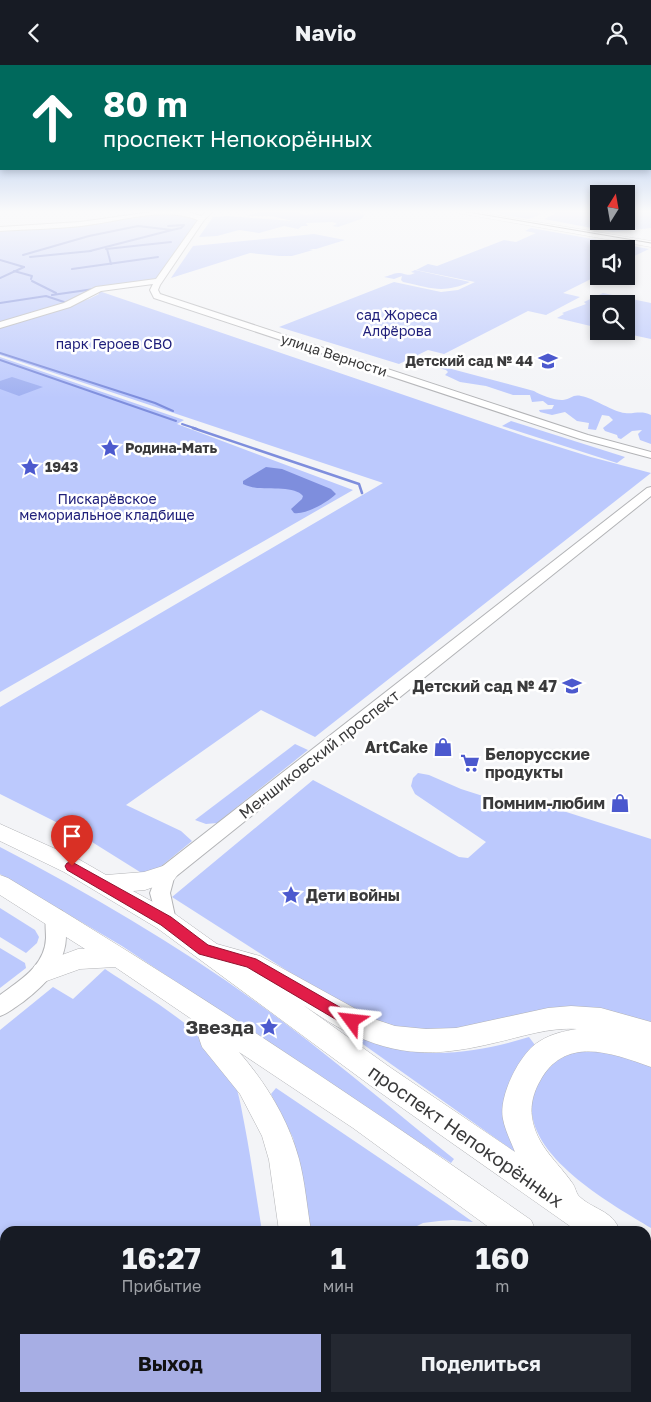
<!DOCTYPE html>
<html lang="ru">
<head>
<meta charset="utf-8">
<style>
	body { margin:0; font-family:"Golos Text",sans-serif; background:#242831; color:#f1f3f6; height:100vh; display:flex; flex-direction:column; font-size:19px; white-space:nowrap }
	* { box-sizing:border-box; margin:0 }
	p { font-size:16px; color:#9ea1a6 }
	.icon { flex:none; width:28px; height:28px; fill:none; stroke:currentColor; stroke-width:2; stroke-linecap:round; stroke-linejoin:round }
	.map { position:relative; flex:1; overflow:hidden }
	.side { position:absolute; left:0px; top:1161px; width:651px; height:176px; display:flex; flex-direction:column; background:#171b24; border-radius:15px 15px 0 0; box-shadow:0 2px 8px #0003 }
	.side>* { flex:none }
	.top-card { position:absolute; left:0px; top:0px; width:651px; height:105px; box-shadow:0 2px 8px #0003; background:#00695c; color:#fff; overflow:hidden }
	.needle { width:32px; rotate:11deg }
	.tools { position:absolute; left:590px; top:120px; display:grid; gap:10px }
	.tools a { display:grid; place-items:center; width:45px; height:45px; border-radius:0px; background:#171b24; box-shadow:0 2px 8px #0003; font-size:25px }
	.pin { position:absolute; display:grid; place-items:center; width:42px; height:42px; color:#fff; margin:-51px -21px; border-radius:50% 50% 50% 0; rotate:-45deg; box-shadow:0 0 5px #0007 }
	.pin .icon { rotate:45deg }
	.me { position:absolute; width:55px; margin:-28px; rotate:300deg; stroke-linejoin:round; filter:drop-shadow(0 0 4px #0008) }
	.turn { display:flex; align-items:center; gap:18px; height:105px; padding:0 20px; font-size:22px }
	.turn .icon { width:65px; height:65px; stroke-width:2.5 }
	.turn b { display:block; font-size:35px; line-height:42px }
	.eta { display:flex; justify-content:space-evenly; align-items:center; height:85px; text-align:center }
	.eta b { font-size:30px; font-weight:700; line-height:35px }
	.button { display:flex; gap:10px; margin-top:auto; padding:10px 20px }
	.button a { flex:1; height:58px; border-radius:0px; background:#a7aee4; color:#111; font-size:20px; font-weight:700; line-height:58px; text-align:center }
	.button a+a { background:#242831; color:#f1f3f6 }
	header { display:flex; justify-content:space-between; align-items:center; height:65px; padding:0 20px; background:#171b24; font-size:22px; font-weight:700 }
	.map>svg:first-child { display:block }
	.green { fill:#bcc9fd }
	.water { fill:#7e8edd }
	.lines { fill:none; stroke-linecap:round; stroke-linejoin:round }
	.stream-far1 { stroke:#7e8edd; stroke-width:2 }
	.stream { stroke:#7e8edd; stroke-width:2.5 }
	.building { fill:#a1b1f1 }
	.minor-casing { stroke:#b3b4b7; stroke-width:2 }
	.major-casing { stroke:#b3b4b7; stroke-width:1 }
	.minor { fill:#fff; fill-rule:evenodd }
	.major { fill:#fff; fill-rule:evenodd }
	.tram { stroke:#6a6a6b; stroke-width:1 }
	.route { fill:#e11d48; stroke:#92132f }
	.labels { text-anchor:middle; stroke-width:5; stroke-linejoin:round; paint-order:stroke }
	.far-park-label { font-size:14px; fill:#20207b; stroke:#fff }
	.far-street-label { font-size:14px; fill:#3a3a3b; stroke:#fff }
	.far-poi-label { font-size:14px; font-weight:bold; fill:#3a3a3b; stroke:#fff; text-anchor:start }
	.poi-label { font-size:16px; font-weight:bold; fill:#3a3a3b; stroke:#fff; text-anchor:end }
	.street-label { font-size:16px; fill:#3a3a3b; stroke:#fff }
	.near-poi-label { font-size:19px; font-weight:bold; fill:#3a3a3b; stroke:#fff; text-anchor:end }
	.near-street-label { font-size:19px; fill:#3a3a3b; stroke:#fff }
</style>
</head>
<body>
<header><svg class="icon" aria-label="back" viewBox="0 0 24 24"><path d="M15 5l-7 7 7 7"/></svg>Navio<svg class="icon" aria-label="person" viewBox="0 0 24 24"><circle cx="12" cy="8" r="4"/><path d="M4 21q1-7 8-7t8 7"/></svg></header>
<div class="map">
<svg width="651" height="1337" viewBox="0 0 651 1337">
	<rect width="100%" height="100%" fill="#f3f4f7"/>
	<g class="green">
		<path d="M262,146H298L303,150H308L318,147L317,146C330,146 353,142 364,151L361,154L338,162L332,161L337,159L333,157L306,158L308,161H302L298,164L284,161L259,168L239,165L217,171L199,172L213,152L228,151L292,156L272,151H247Z"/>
		<polygon points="500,146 536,146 541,149 529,154 503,150 499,148 502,146"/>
		<polygon points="557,146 599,146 599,156 626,156 626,146 651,146 651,163 613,167 544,154 555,149 553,148"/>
		<polygon points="174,147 199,154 156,214 104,221 68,237 0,258 0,165 114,156"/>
		<polygon points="531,163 649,184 626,195 626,184 599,184 599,210 563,228 580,232 546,250 528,246 444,289 428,285 399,299 279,262 394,217 441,227 458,225 475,217 416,205 428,199 437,201 504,175 516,177 536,168 525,166"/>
		<polygon points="314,169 345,175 316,184 309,184 313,185 292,191 279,191 250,188 171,213 193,181"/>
		<path d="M415,205L470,217C442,229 432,223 403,217L401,215L402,211L394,214L384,212C389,211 394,208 398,208C406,208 406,212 415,208L411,207Z"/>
		<polygon points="99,226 527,372 591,392 651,408 315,672 261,645 126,740 181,766 192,776 148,812 76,767 0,729 0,642 383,418 0,290 0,262 89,234 99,229"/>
		<polygon points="603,228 651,238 651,274 614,266 626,266 626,239 599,239 599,263 557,253 564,249 562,248 586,239 584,237"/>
		<polygon points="0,292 184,355 177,359 353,425 0,627"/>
		<path d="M429,298L534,326C540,330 557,336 563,335C571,334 573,329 581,331C594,333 613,347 625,348C635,349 641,345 651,350V379L640,375L638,369L642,365L632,366L621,374L618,373L617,370L605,366L603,363L613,355L609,351L602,350L596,365L588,364L589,358L577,356L565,347L552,350L540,347L539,345L552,344L554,340H548L543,336L532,337L530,330H513L486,321L460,317L445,310L448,307L446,305L427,300Z"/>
		<polygon points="511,356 625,392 617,398 502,361"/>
		<polygon points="295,679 308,685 217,758 206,759 195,755"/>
		<polygon points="418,708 429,710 461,724 486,732 560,745 651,774 651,960 426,967 366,956 172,832 313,715 459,792 468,793 486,777 415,729 411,721 413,713"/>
		<path d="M0,782C100,834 196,891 286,959C343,1002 398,1049 454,1094L451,1098L269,979L122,881L0,809Z"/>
		<polygon points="0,843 35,865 39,872 37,878 26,888 0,872"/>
		<polygon points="0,883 25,898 26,903 0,923"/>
		<path d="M105,904C146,932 211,967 232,1012C239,1026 241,1042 244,1057C251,1093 256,1130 262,1166H5V1253L0,1248V965L53,922L73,934Z"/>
		<path d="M353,969C367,973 380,979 394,983C437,994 487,985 529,972L535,980L519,1090L350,970Z"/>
		<path d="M587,984L651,998V1163C610,1138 507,1082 537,1020C548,997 563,990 587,984Z"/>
		<polygon points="276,1023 446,1138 473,1157 453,1155 439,1156 423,1158 407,1166 311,1166 303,1116 293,1073 271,1029"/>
		<polygon points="646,1282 651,1285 651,1337 408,1337 404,1333 646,1332"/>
		<polygon points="302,1332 305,1337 88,1337 84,1333"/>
	</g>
	<path class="water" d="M266,402L282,404L331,424L336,429C328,437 306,450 294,448L291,444L302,434L303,431C293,418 259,428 243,419V416Z"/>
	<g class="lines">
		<g class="stream-far1">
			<polyline points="168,161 184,160 181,163 172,165"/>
			<polyline points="106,184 171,177"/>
			<polyline points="107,184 111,199"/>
			<polyline points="23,190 89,171 138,161 172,165 90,186"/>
			<polyline points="30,192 91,186"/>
			<polyline points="0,195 24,202"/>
			<polyline points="72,204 158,192"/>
			<polyline points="14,206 32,211 31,214"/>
			<polyline points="0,213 24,202"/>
			<polyline points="32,216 56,228"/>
			<polyline points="52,230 94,224"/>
			<polyline points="0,238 46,231 64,237"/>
			<polyline points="0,288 155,338 173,346"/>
			<polyline points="0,295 176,356"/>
			<polyline points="182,359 197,364"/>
		</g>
		<polyline class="stream" points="193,363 359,419 362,428"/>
	</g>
	<polygon class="building" points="12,312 43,322 19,331 0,324 0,316"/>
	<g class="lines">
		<g class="minor-casing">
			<g id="minor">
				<path d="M159,146H185L201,151L207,146H213L204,155L160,220L158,225L160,229L588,370L651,387V393L580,374L154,233L150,225L153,219L101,226L70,242L0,263V257L64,238L96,222L156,214L198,155C162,141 119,157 81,161C54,164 27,164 0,166V162L80,157Z"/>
				<polygon points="651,422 651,431 174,813 170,828 176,856 173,861 166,864 159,861 150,828 159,804 647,423"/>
				<path d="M55,843L62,846C66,853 66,860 66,868C67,899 46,919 23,937C15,942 9,948 0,951V930C20,915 45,901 46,873C46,864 44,854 48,846Z"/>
			</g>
		</g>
		<g class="major-casing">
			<g id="major">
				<polygon points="454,146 470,146 651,176 651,182 458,148"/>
				<path d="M0,759L80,795L106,810L144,807L166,800L174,803L178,809L174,815L145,825L133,826L175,849L217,879L260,891L374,954L395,961L426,964L456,963L548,943L571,941L601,943L651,957V1002C612,988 565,970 540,1016C534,1026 530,1040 532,1052C536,1081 558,1097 573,1119C575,1122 576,1127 578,1130C592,1145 612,1144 620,1166H577L371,1021L157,863L64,807L0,776ZM303,940C320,951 337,963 356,971C404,993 444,990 494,978C521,972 549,962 577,964C564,966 551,969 540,976C520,987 498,1032 503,1054C505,1065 511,1077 515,1087L391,1003Z"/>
				<path d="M0,810L8,813C187,920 360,1035 531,1155L536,1166H494L353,1063L239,987C266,1018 288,1054 299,1094C305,1117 307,1142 311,1166H279L269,1095L262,1071L240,1029L202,982L193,955L115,902L80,904L44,917L35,914L31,907L35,900L78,884H85L0,830Z"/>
				<polygon points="646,1177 651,1179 651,1213 646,1211"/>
				<polygon points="646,1234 651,1236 651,1271 646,1269"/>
				<polygon points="321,1332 357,1332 359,1337 323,1337"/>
				<polygon points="370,1332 406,1332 408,1337 372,1337"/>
			</g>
		</g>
		<use href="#minor" class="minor"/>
		<use href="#major" class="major"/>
		<polyline class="tram" points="462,146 651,178"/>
	</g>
	<linearGradient id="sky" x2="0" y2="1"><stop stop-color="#7da5e4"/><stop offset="0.44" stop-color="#fafafb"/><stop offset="1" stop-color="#fafafb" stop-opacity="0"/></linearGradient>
	<rect width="651" height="333" fill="url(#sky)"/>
	<polygon class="route" points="72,797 171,852 208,880 256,894 357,952 360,956 357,961 352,963 347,961 247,902 199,889 161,860 67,805 65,801 67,798"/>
	<defs>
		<g id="school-bare" transform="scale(1.5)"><path d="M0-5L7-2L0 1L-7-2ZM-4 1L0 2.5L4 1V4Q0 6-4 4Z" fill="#4c59ce" stroke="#fff" stroke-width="2.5" paint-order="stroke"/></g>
		<g id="sight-bare" transform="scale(1.5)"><path d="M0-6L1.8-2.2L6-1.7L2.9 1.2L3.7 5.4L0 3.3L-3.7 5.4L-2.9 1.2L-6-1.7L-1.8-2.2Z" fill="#4c59ce" stroke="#fff" stroke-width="2.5" paint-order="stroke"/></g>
		<g id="shop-bare" transform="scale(1.5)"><path d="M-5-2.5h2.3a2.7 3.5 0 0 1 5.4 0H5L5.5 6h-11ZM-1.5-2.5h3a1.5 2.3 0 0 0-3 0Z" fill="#4c59ce" stroke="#fff" stroke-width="2.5" paint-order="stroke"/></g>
		<g id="supermarket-bare" transform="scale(1.5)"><path d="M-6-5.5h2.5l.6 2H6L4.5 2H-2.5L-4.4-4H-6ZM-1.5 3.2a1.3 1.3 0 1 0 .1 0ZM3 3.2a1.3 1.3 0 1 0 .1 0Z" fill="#4c59ce" stroke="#fff" stroke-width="2.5" paint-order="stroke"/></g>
	</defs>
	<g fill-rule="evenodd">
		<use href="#school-bare" x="548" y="296"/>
		<use href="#sight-bare" x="110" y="383"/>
		<use href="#sight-bare" x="30" y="402"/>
		<use href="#school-bare" x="572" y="621"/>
		<use href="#shop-bare" x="443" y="682"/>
		<use href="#supermarket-bare" x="470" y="698"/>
		<use href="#shop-bare" x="620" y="738"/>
		<use href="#sight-bare" x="291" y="830"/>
		<use href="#sight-bare" x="269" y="962"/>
	</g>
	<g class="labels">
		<g class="far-park-label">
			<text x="397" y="255">сад Жореса<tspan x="397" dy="16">Алфёрова</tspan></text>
			<text x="114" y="284">парк Героев СВО</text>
			<text x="107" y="439">Пискарёвское<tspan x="107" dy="16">мемориальное кладбище</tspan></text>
		</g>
		<g class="far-street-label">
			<text transform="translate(334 290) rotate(18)" y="5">улица Верности</text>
		</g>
		<g class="far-poi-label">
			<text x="533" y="301" text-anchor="end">Детский сад № 44</text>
			<text x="125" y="388">Родина-Мать</text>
			<text x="45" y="407">1943</text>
		</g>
		<g class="poi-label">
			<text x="557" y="627">Детский сад № 47</text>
			<text x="428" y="688">ArtCake</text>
			<text x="485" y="695" text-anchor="start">Белорусские<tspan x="485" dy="18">продукты</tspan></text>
			<text x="605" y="744">Помним-любим</text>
			<text x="306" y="836" text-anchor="start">Дети войны</text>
		</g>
		<g class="street-label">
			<text transform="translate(319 689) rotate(-38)" y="6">Меншиковский проспект</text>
		</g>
		<g class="near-poi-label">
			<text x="254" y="969">Звезда</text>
		</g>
		<g class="near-street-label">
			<text transform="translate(466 1071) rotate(35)" y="7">проспект Непокорённых</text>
		</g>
	</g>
</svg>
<div class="tools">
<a><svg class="needle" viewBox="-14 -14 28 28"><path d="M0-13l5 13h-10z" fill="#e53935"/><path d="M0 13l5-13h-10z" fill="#9ea1a6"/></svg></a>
<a><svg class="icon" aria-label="sound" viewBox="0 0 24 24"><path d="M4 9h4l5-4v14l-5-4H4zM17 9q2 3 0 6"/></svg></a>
<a><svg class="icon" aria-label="search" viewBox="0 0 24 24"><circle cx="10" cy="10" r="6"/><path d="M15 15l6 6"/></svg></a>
</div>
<div class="pin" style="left:72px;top:801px;background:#d93025"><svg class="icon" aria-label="arrive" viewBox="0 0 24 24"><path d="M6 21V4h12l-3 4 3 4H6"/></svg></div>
<svg class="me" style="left:352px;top:956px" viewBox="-20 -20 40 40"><path d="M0-17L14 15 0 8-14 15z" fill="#e11d48" stroke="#fff" stroke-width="4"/></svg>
<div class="top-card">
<div class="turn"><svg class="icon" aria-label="ahead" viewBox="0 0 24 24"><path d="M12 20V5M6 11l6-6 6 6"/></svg><div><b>80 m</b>проспект Непокорённых</div></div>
</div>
<section class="side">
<div class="eta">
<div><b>16:27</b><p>Прибытие</p></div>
<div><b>1</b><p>мин</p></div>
<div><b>160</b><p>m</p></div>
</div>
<div class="button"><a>Выход</a><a>Поделиться</a></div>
</section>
</div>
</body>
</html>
